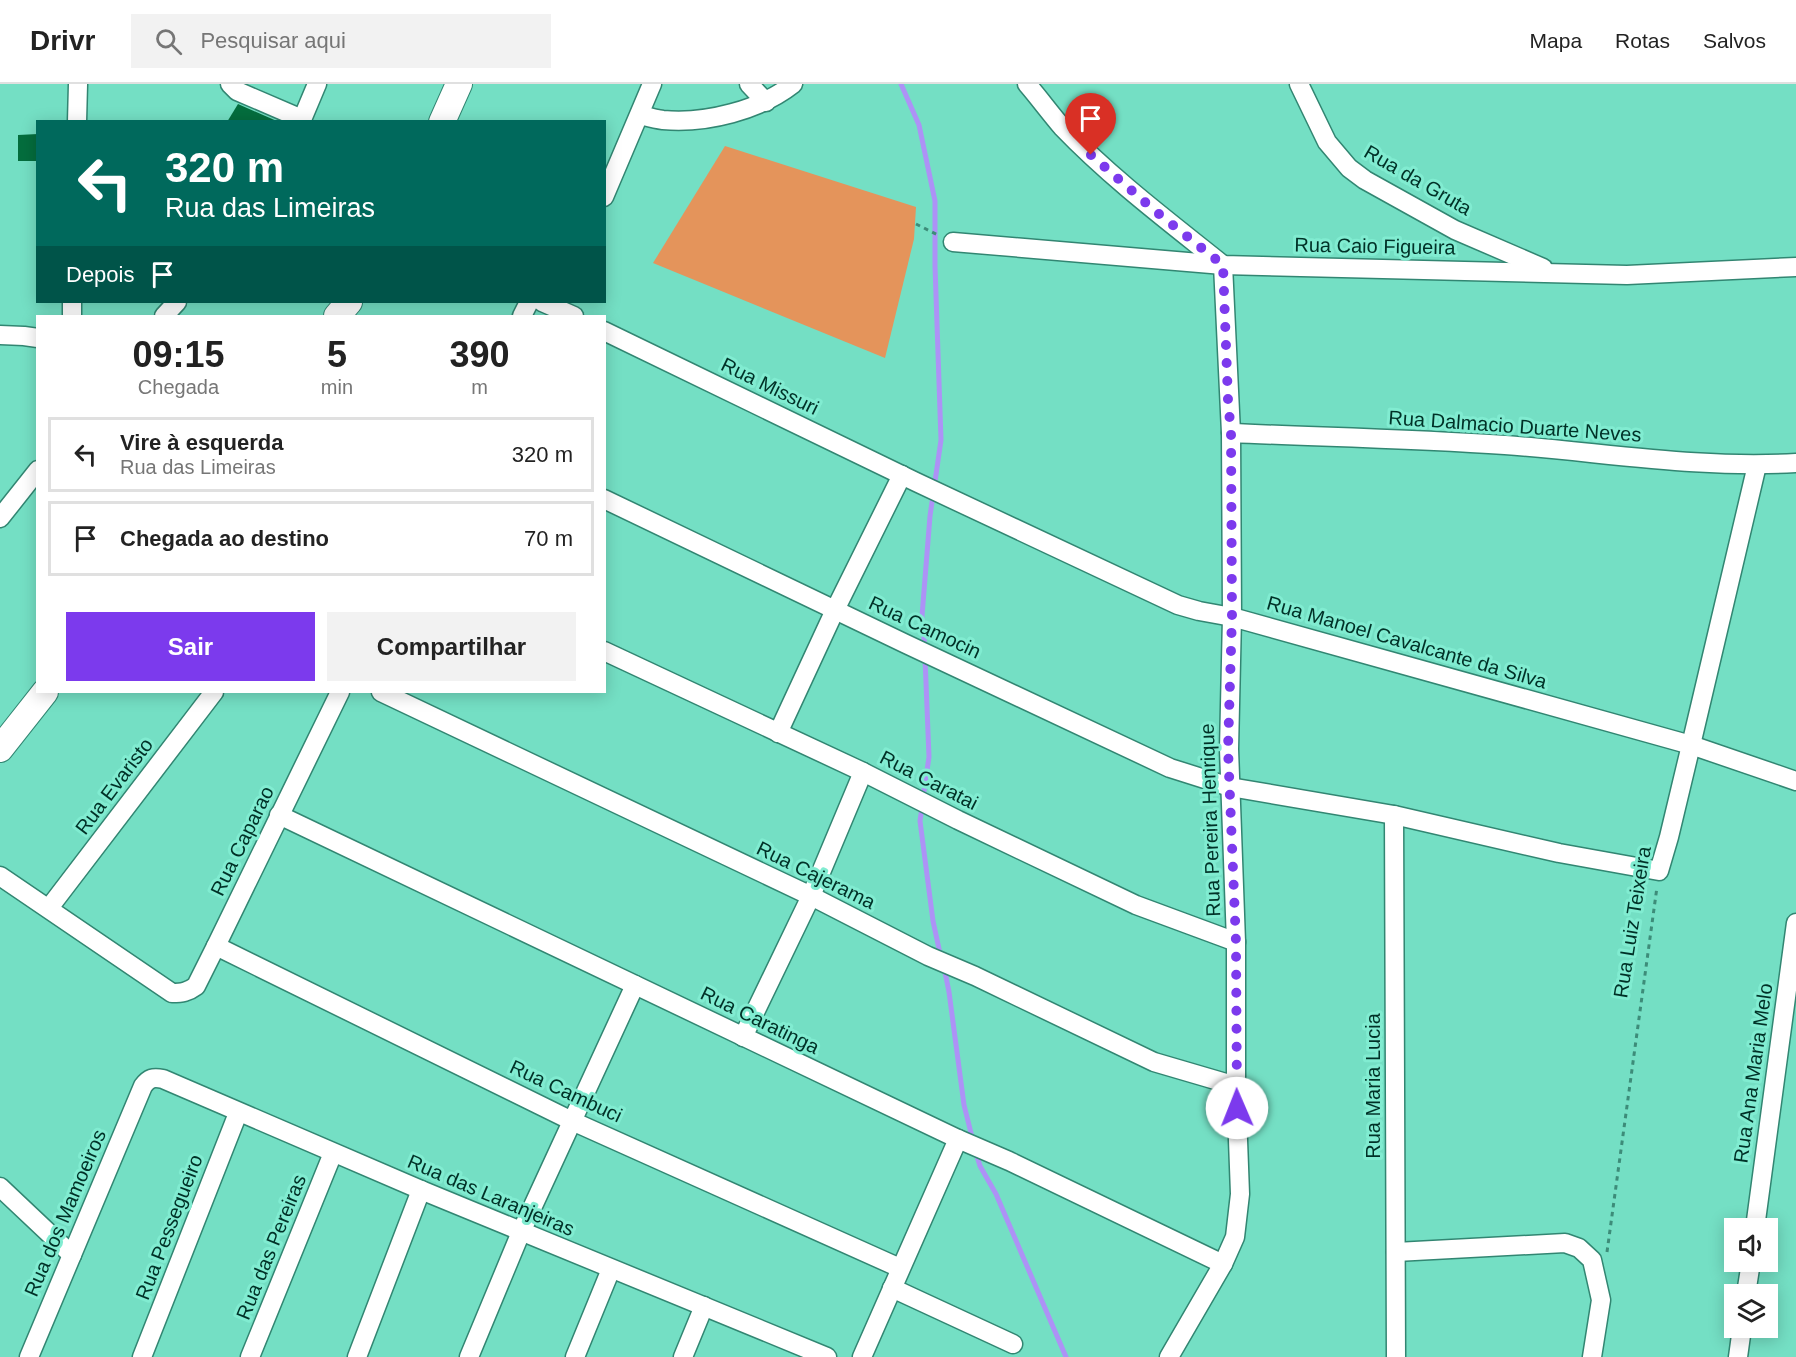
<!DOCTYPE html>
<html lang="pt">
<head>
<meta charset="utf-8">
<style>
	body { margin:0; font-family:Helvetica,sans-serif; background:#f2f2f2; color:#222; height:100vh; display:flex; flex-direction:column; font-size:22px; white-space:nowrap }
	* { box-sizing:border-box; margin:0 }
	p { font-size:20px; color:#767676 }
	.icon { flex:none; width:33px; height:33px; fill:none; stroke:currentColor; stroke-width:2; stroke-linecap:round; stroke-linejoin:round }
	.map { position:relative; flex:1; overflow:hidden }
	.details { position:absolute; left:36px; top:231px; width:570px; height:378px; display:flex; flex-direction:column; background:#fff; border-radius:0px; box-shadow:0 3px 15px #0003 }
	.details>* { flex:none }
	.hud { position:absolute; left:36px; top:36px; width:570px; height:183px; border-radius:0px; box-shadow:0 3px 15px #0003; background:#00695c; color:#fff; overflow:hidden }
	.tools { position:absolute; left:1724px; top:1134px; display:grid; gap:12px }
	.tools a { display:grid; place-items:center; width:54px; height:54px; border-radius:0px; background:#fff; box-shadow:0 3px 15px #0003; font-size:30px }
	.pin { position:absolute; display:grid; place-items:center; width:51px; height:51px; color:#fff; margin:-62px -26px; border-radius:50% 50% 50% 0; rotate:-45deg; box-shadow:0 0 6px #0007 }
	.pin .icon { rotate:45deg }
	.me { position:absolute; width:66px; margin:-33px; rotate:359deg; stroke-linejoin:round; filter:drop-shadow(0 0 4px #0008) }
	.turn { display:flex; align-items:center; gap:21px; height:126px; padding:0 30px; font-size:27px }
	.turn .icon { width:78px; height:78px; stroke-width:2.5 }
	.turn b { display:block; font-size:42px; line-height:51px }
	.then { display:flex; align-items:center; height:57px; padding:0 30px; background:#0003; gap:12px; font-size:22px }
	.eta { display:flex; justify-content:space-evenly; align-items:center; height:102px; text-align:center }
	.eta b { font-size:36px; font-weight:600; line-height:42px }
	.button { display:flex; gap:12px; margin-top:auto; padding:12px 30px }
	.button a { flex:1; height:69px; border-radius:0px; background:#7c3aed; color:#fff; font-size:24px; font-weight:600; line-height:69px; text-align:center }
	.button a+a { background:#f2f2f2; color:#222 }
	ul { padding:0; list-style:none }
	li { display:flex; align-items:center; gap:18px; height:75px; margin:0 12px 9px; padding:0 18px; border:3px solid #e0e0e0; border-radius:0px }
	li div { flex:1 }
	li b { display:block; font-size:22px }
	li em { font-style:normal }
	header { display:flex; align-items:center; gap:36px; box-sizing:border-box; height:84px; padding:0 30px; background:#fff; border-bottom:2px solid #e0e0e0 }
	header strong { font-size:28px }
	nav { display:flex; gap:33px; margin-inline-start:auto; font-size:21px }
	.search { width:420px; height:54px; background:#f2f2f2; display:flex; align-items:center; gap:15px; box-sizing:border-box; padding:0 21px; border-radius:0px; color:#767676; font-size:22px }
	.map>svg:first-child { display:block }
	.green { fill:#e4945b }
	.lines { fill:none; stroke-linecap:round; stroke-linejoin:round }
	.stream { stroke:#ad92f6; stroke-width:5 }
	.building { fill:#046d3d }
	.street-casing { stroke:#328672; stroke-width:21 }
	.secondary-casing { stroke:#328672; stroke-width:28 }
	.path { stroke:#3d8c79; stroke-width:3; stroke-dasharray:4.5 4.5; stroke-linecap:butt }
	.street { stroke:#fff; stroke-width:18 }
	.secondary { stroke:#fff; stroke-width:26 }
	.route { stroke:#7c3aed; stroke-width:10; stroke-dasharray:0 18 }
	.labels { text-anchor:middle; stroke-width:6; stroke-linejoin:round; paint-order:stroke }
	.street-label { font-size:20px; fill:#003127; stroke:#81ecd1 }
</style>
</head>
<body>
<header>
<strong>Drivr</strong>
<div class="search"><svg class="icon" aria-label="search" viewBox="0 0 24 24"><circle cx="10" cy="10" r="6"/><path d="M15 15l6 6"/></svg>Pesquisar aqui</div>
<nav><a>Mapa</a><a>Rotas</a><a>Salvos</a></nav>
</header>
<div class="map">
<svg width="1796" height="1273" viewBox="0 0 1796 1273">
	<rect width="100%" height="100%" fill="#74dfc4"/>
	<polygon class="green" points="725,62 916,123 914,155 885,274 653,179"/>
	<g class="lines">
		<g class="stream">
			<polyline points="901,0 919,41 935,117 935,182 941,356 930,432 922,532 925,565"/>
			<polyline points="923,714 929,673 925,574"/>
			<polyline points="922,723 920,737 933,837 941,874"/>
			<polyline points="944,883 949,908 964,1021 973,1057"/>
			<polyline points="975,1066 980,1082 996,1110 1066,1273"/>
		</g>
	</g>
	<g class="building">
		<polygon points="238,20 279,38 227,38"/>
		<polygon points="38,50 38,77 18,77 18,51"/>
	</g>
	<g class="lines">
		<g class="street-casing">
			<g id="street">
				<polyline points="230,0 237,7 302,35"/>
				<polyline points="749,0 766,18"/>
				<path d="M1027,0C1039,14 1050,29 1062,43C1111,94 1168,137 1223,181L1231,349L1232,533L1229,665L1236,858V1002L1240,1110L1235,1153L1223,1180L1169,1273"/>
				<polyline points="1299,0 1327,58 1349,84 1365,96 1455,146 1543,184"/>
				<path d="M640,31C648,33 655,35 663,36C706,40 760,26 793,0"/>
				<polyline points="77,38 78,0"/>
				<polyline points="301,38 317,0"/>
				<polyline points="604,113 652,0"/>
				<polyline points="953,158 1223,181 1627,191 1796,183"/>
				<polyline points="542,218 574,232"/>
				<polyline points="72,232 72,218"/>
				<polyline points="164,232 177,218"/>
				<polyline points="522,232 529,218"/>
				<polyline points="604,247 916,398 1178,521 1199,527 1232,533 1691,661 1796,697"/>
				<polyline points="0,251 24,252 38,254"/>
				<path d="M1231,349C1322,353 1414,355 1505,361C1602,368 1699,385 1796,379"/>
				<polyline points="604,415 906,560 1170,684 1230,703 1394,731 1559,769 1659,787 1669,753 1691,661 1757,381"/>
				<polyline points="0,434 38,386"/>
				<polyline points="604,567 863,688 958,736 1136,821 1236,858"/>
				<polyline points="381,608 811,812 928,872 975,892 1154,978 1236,1002"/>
				<polyline points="778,649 835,526 902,391"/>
				<polyline points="279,731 958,1055 1009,1077 1223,1180"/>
				<polyline points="1394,731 1396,1273"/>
				<path d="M0,792L172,909C182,909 188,908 196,902L216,862L340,608"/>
				<polyline points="49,824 214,608"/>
				<polyline points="216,862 572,1037 900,1184"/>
				<polyline points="743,953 811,812 863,688"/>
				<polyline points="0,1103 72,1171"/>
				<polyline points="1755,1144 1796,839"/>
				<polyline points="1396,1168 1565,1159 1579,1164 1592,1176 1601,1216 1592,1273"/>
				<polyline points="892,1204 1013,1260"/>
				<polyline points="1746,1210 1751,1178"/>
				<path d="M29,1273L143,1002C149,994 153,993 163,995L421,1106L827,1273"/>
				<polyline points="142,1273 238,1029"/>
				<polyline points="250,1273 333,1069"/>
				<polyline points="357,1273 421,1106"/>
				<polyline points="469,1273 521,1148 635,901"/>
				<polyline points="575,1273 611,1185"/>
				<polyline points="683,1273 704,1222"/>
				<polyline points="862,1273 958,1055"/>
				<polyline points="1738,1273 1742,1244"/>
			</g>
		</g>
		<g class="secondary-casing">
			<g id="secondary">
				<polyline points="442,38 459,0"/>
				<polyline points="337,232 349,218"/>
				<polyline points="0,665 45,608"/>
			</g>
		</g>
		<g class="path">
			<polyline points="916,140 938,151"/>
			<polyline points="1607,1168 1657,803"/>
		</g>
		<use href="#street" class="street"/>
		<use href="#secondary" class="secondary"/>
	</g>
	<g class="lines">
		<polyline class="route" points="1091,71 1154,126 1223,181 1228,316 1231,349 1232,532 1228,665 1236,858 1237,1024"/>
	</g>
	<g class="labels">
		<g class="street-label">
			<text transform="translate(1418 96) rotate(30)" y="7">Rua da Gruta</text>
			<text transform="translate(1375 162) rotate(1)" y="7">Rua Caio Figueira</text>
			<text transform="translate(770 302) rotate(26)" y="7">Rua Missuri</text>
			<text transform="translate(1515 342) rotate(4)" y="7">Rua Dalmacio Duarte Neves</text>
			<text transform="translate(925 543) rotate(25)" y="7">Rua Camocin</text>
			<text transform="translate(1407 558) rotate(16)" y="7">Rua Manoel Cavalcante da Silva</text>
			<text transform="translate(929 696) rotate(27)" y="7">Rua Caratai</text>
			<text transform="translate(114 702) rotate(-53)" y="7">Rua Evaristo</text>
			<text transform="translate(1210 736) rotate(-92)" y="7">Rua Pereira Henrique</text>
			<text transform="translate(242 757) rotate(-64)" y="7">Rua Caparao</text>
			<text transform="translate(816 791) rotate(26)" y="7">Rua Cajerama</text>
			<text transform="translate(1632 838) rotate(-81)" y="7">Rua Luiz Teixeira</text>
			<text transform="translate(760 936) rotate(26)" y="7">Rua Caratinga</text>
			<text transform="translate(1753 989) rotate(-82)" y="7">Rua Ana Maria Melo</text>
			<text transform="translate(1373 1002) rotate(-90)" y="7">Rua Maria Lucia</text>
			<text transform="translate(566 1007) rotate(25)" y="7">Rua Cambuci</text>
			<text transform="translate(491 1111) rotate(23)" y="7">Rua das Laranjeiras</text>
			<text transform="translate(65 1129) rotate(-67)" y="7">Rua dos Mamoeiros</text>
			<text transform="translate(169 1143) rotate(-69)" y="7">Rua Pessegueiro</text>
			<text transform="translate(271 1163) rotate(-68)" y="7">Rua das Pereiras</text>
		</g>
	</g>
</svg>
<div class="tools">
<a><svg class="icon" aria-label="sound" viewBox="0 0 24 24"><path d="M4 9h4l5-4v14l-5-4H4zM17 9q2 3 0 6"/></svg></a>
<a><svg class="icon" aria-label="layers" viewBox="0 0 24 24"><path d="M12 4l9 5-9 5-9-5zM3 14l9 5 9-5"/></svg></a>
</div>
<div class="pin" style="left:1091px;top:71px;background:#d93025"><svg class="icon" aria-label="arrive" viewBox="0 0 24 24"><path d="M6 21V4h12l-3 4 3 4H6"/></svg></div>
<svg class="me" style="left:1237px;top:1024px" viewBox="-20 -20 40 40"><circle r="19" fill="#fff"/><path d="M0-13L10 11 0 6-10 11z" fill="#7c3aed"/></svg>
<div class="hud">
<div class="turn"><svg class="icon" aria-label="left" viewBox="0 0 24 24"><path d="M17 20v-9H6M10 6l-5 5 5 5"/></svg><div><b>320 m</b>Rua das Limeiras</div></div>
<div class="then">Depois<svg class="icon" aria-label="arrive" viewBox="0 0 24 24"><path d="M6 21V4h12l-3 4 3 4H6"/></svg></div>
</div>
<section class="details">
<div class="eta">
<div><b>09:15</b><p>Chegada</p></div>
<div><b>5</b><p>min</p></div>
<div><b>390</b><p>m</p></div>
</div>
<ul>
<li><svg class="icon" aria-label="left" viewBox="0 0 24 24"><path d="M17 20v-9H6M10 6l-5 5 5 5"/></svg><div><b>Vire à esquerda</b><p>Rua das Limeiras</p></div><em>320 m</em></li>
<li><svg class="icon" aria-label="arrive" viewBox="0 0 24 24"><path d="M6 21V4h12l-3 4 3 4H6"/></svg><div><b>Chegada ao destino</b></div><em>70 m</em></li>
</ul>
<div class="button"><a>Sair</a><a>Compartilhar</a></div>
</section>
</div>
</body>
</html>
